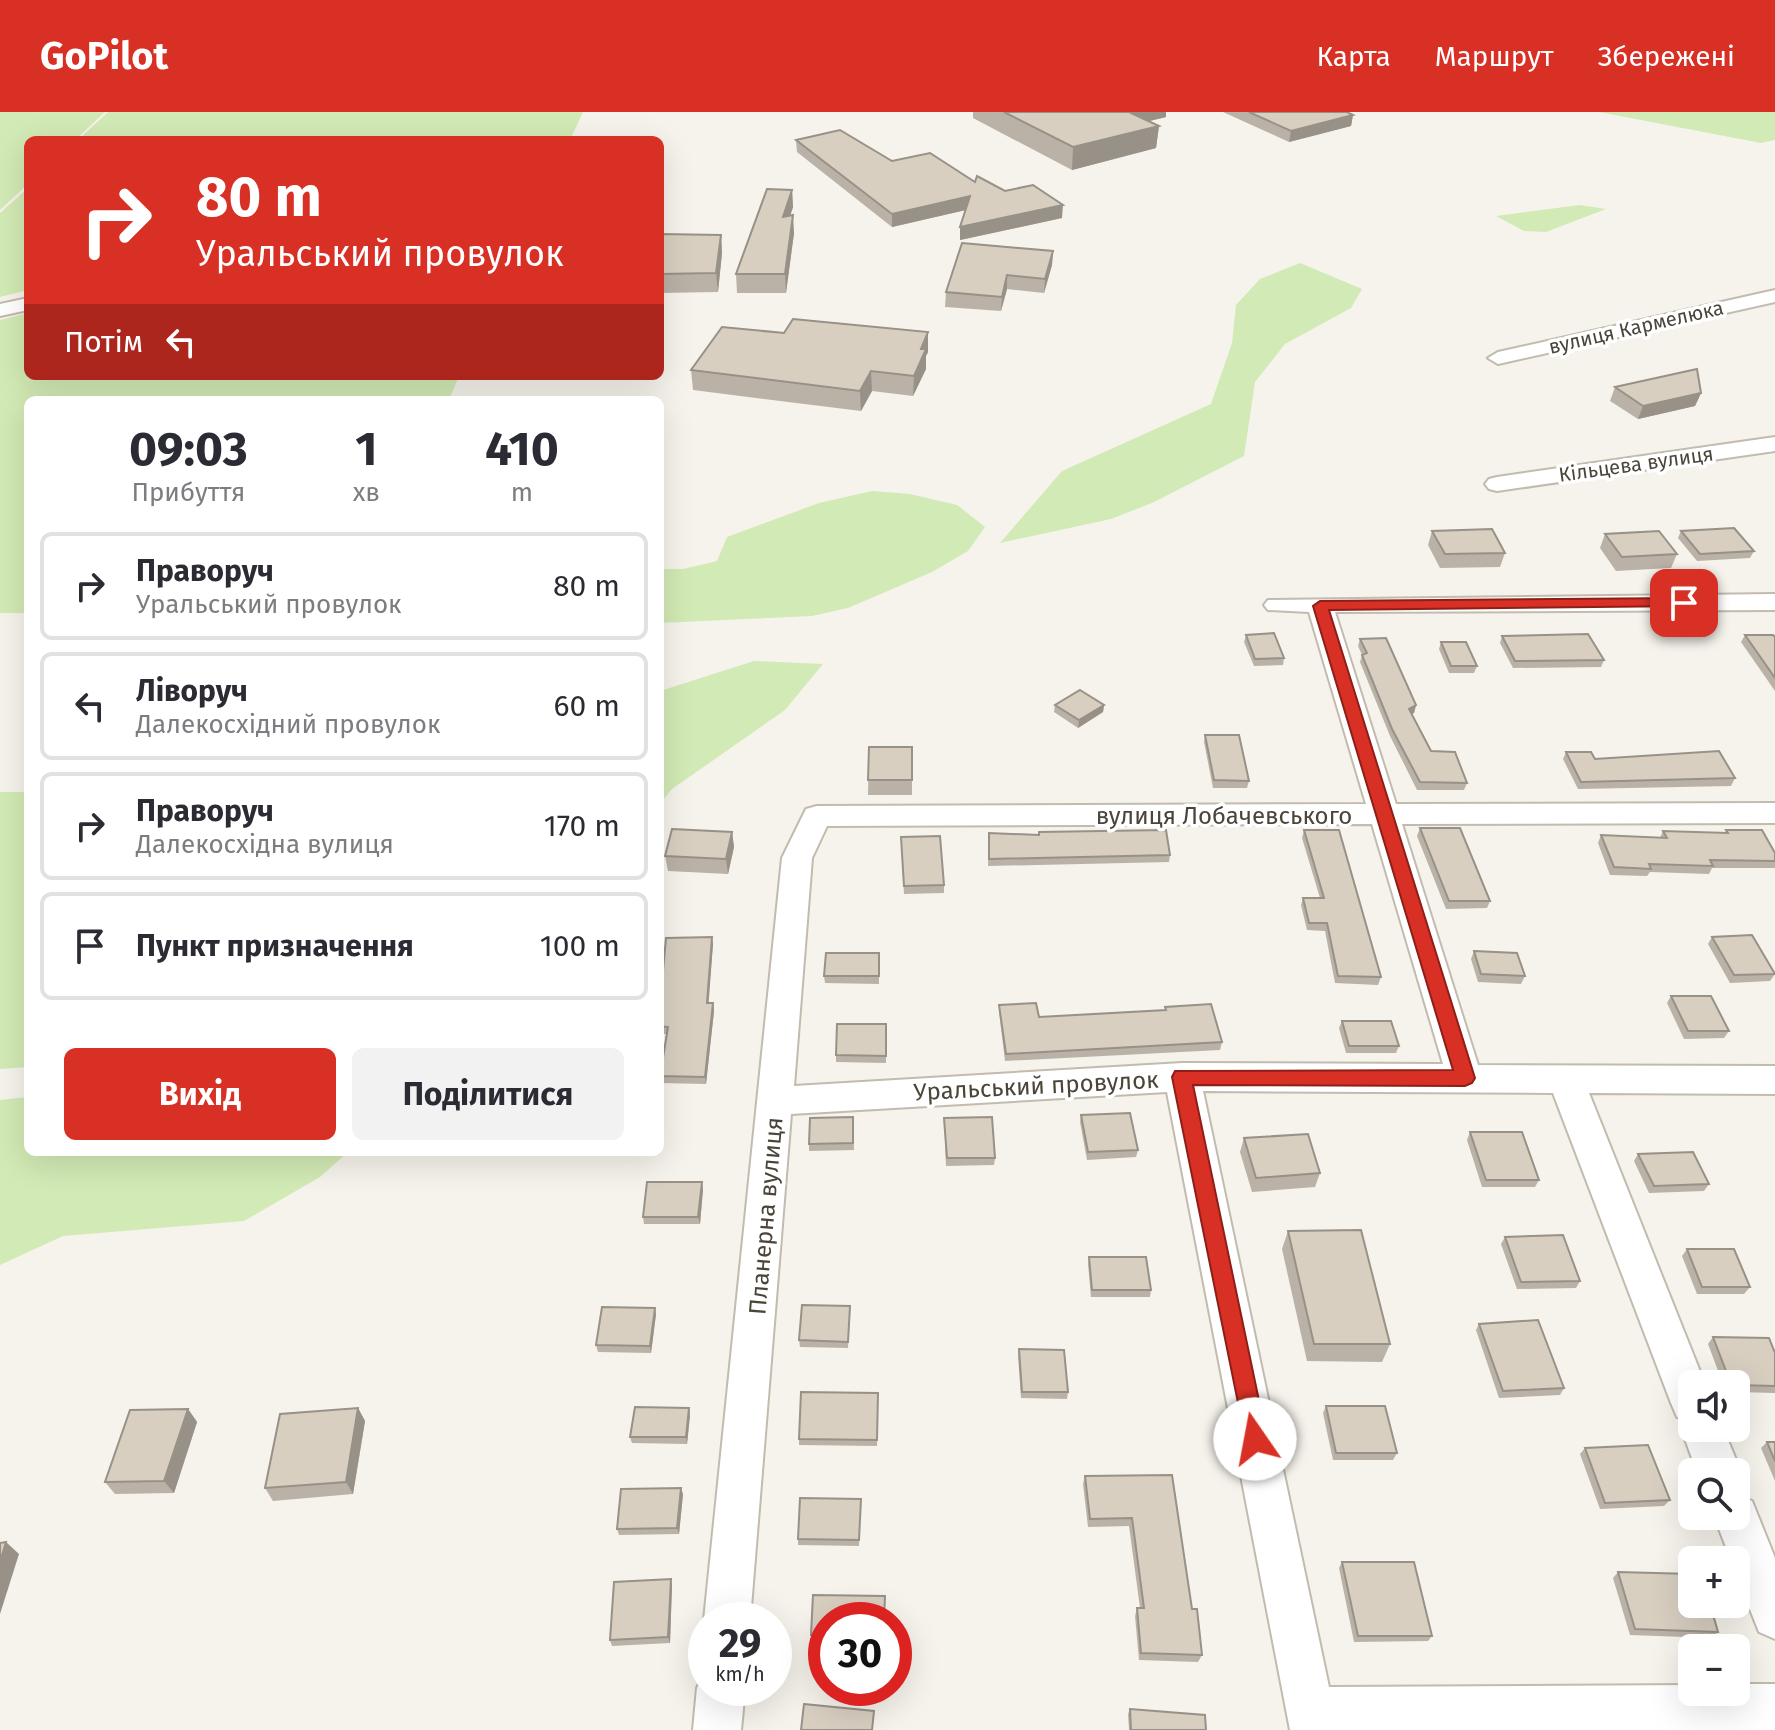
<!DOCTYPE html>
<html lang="uk">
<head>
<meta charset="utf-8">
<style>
	body { margin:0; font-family:"Fira Sans",sans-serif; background:#f2f2f3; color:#2b2b33; height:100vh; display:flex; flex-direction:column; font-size:30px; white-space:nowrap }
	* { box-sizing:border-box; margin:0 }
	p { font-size:26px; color:#7c7c81 }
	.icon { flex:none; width:44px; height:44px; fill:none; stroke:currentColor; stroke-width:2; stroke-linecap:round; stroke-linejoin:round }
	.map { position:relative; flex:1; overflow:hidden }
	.panel { position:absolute; left:24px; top:284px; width:640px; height:760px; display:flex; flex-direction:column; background:#fff; border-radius:12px; box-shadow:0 8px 32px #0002 }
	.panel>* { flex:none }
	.hud { position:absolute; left:24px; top:24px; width:640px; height:244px; border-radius:12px; box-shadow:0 8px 32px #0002; background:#d93025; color:#fff; overflow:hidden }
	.buttons { position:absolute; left:1678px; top:1258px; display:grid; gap:16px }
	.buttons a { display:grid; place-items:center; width:72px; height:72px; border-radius:12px; background:#fff; box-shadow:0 8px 32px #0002; font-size:40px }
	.speed { position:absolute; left:688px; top:1490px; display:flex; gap:16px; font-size:40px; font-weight:700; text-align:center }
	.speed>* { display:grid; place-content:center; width:104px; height:104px; border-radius:50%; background:#fff; box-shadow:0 8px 32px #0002; line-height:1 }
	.speed small { font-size:20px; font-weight:400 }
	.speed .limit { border:12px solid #d22; background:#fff; color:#111 }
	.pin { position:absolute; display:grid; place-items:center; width:68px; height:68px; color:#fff; margin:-34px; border-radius:16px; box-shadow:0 4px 12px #0006 }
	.me { position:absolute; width:88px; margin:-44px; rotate:348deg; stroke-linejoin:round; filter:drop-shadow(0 0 6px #0008) }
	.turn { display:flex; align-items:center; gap:28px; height:168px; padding:0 40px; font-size:36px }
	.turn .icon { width:104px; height:104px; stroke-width:2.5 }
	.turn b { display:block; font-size:56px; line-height:68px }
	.then { display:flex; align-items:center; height:76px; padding:0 40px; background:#0003; gap:16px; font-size:30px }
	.eta { display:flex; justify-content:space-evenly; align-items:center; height:136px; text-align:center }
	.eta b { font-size:48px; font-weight:700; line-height:56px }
	.cta { display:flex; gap:16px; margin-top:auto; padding:16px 40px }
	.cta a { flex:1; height:92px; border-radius:12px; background:#d93025; color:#fff; font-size:32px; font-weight:700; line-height:92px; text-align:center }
	.cta a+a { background:#f2f2f3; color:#2b2b33 }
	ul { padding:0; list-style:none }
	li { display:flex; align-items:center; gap:24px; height:108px; margin:0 16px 12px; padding:0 24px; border:4px solid #e1e1e2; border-radius:12px }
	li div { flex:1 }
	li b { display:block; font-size:30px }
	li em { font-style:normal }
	header { display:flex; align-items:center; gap:48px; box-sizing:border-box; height:112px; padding:0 40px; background:#d93025; color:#fff }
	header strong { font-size:38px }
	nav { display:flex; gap:44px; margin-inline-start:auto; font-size:28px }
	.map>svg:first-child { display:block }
	.green { fill:#d2eab5 }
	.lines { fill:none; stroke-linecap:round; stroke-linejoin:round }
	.minor-casing { stroke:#c2bbae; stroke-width:4 }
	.minor { fill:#fff; fill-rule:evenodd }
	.wall { fill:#bab2a6 }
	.shaded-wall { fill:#979187 }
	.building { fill:#d8cfc1; stroke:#979187; stroke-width:2 }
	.route { fill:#d93025; stroke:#8d1f18; stroke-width:2 }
	.labels { text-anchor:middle; stroke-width:7; stroke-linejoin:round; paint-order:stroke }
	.far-street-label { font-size:20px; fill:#4b4439; stroke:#fff }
	.street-label { font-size:24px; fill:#4b4439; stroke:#fff }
</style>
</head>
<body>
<header>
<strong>GoPilot</strong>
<nav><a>Карта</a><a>Маршрут</a><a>Збережені</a></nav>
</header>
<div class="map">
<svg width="1775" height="1618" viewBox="0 0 1775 1618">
	<rect width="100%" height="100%" fill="#f6f3ec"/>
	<g class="green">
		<polygon points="0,0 105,0 75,28 28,28 28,72 0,98"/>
		<polygon points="108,0 583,0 570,28 78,28"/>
		<polygon points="1599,0 1775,0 1775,28 1761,31"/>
		<polygon points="28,76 28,178 0,185 0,101"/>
		<polygon points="1580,93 1606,97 1546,120 1524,119 1496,104"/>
		<polygon points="1300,151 1362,177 1351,196 1285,232 1255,270 1244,344 1152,391 1111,407 1000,431 1062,359 1211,292 1232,231 1236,193 1260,167"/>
		<polygon points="28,201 28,264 459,264 449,288 28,288 28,501 0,501 0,208"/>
		<polygon points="872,379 910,382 957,393 985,415 968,439 932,460 848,496 812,504 660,511 660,457 683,457 717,449 727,425 819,391"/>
		<polygon points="754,549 823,552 785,598 672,677 660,692 660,579"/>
		<polygon points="0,680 28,680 28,955 0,957"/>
		<polygon points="28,985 28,1040 348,1040 320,1065 244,1109 63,1124 0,1153 0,988"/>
	</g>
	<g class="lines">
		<g class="minor-casing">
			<g id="minor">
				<polygon points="1775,178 1775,190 1498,252 1488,246 1498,240"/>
				<polygon points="28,186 28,198 0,204 0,192"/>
				<polygon points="1775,325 1775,339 1497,379 1489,377 1485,372 1489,367 1497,365"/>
				<path d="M1775,482V498L1335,500L1396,692L1775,691V711L1402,712L1478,953L1775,954V982L1589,981L1705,1272H1692V1316H1723L1741,1360L1736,1371V1360H1697L1681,1316L1685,1308L1677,1305L1671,1291L1553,981L1203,979L1329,1575L1692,1573V1580H1736V1572H1775V1618H1290L1167,980L791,1002L750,1508H706V1513L704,1508L782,746L806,697L817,694L1366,692L1309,500L1268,498L1264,493L1268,488ZM1372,712L1443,952L1182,951L794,974L812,746L827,714Z"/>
				<polygon points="1736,1382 1752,1389 1775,1446 1775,1527 1759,1520 1736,1462 1736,1448 1731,1448 1714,1404 1736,1404"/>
				<polygon points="706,1558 706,1576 745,1576 741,1618 693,1618 697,1576"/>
			</g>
		</g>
		<use href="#minor" class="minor"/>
	</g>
	<g class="wall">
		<polygon points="973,0 1166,0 1166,5 1149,9 1159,14 1156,36 1072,58 973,6"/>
		<polygon points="1223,0 1347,0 1353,3 1351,14 1289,30"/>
		<polygon points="796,28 892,49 1005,79 1062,106 960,128 960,115 966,98 892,115 797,40"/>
		<polygon points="792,78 793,95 790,104 794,121 786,181 737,181 736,162"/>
		<polygon points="660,122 721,123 722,141 718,180 660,181"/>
		<polygon points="1053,139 1052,153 1044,181 1007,177 1001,199 945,195 946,180"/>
		<polygon points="928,240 926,244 926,257 913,284 872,279 861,299 693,278 691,258"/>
		<polygon points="1615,275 1701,281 1695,294 1638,307 1610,289"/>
		<polygon points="1432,419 1505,441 1500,455 1440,456 1428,433"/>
		<polygon points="1681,419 1754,439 1750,446 1697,449 1678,426"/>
		<polygon points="1605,422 1677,442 1671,456 1616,459 1600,436"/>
		<polygon points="1246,523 1284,546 1283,553 1254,554 1244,530"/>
		<polygon points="1745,523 1775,525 1775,579 1741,530"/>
		<polygon points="1502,524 1604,548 1601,555 1513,556 1500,531"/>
		<polygon points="1360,527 1416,593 1414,601 1412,602 1431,639 1467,671 1464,678 1417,678 1390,624 1360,550 1362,543 1358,534"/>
		<polygon points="1441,530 1477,554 1474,561 1449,561 1439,537"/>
		<polygon points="1055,593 1104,593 1103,600 1078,616 1054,600"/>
		<polygon points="1205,623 1249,669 1247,676 1213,676 1204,630"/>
		<polygon points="869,635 912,635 912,683 868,683"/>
		<polygon points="1566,640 1595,647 1735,666 1731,674 1578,677 1563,647"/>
		<polygon points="1420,716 1490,789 1487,796 1446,797 1417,724"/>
		<polygon points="1304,718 1381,865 1378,873 1335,871 1325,819 1307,818 1301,793 1303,786 1320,786 1302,726"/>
		<polygon points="1726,718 1775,741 1775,756 1712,756 1709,762 1650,760 1647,764 1610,763 1598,731 1601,723 1660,726 1663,719 1725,721"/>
		<polygon points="732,720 734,735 728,762 668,759 665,744"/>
		<polygon points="989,721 1170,743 1169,750 988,754"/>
		<polygon points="901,732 944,773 944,781 904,782"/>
		<polygon points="1712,825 1775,862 1770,869 1730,871 1708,832"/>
		<polygon points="713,832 708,891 713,891 714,899 706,972 660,971 660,960 667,922 660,922 660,891"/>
		<polygon points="1474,839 1525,864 1521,872 1478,870 1471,847"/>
		<polygon points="879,841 879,872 825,871 824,864"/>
		<polygon points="1671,884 1729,919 1724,926 1684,927 1667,891"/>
		<polygon points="999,893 1039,905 1165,898 1165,895 1222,930 1220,938 1005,949 999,900"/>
		<polygon points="1342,909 1399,934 1396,941 1346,941 1339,916"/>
		<polygon points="886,912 886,951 836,950 836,943"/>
		<polygon points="1081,1003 1138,1038 1136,1045 1087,1048 1080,1010"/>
		<polygon points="853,1005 854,1038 809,1039 809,1032"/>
		<polygon points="944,1006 995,1046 994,1053 946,1054"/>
		<polygon points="1470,1020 1539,1068 1535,1075 1482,1075 1467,1028"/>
		<polygon points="1244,1026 1320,1061 1315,1075 1252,1080 1240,1040"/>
		<polygon points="1638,1042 1709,1072 1704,1079 1649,1081 1634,1049"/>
		<polygon points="703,1077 700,1112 644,1112 643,1105"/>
		<polygon points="1288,1119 1390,1232 1382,1250 1307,1249 1282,1137"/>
		<polygon points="1505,1125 1580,1169 1576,1176 1517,1177 1501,1132"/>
		<polygon points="1687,1137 1750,1175 1744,1182 1697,1182 1682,1144"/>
		<polygon points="1089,1145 1151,1178 1150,1185 1091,1185 1088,1152"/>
		<polygon points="850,1194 848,1236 800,1235 799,1228"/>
		<polygon points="656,1202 651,1241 598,1240 596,1233"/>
		<polygon points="1479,1212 1564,1276 1560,1283 1499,1286 1476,1218"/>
		<polygon points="1713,1225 1775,1241 1775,1281 1736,1280 1736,1272 1723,1272 1708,1232"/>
		<polygon points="1019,1237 1068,1280 1067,1287 1021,1286 1018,1244"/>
		<polygon points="878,1281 877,1334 799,1333 799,1327"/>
		<polygon points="1326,1294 1397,1341 1393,1348 1333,1348 1323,1301"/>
		<polygon points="358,1296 365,1309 353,1382 273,1389 265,1376"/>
		<polygon points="689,1296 690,1303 687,1332 632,1331 630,1325"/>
		<polygon points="188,1297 197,1310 174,1381 115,1382 105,1370"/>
		<polygon points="1767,1330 1775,1330 1775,1369 1761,1336"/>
		<polygon points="1585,1336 1670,1388 1664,1394 1600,1397 1580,1342"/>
		<polygon points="1172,1363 1192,1497 1202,1543 1198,1550 1139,1548 1135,1504 1137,1496 1140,1496 1129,1414 1088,1415 1083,1372 1085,1364"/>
		<polygon points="683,1382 679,1422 619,1423 617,1417"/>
		<polygon points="861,1387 859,1434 798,1433 798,1427"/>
		<polygon points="1342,1450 1432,1524 1428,1529 1354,1530 1339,1456"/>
		<polygon points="1618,1460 1718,1520 1712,1526 1630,1523 1613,1466"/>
		<polygon points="672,1473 670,1531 612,1534 610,1528"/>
		<polygon points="826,1508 826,1529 812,1529 811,1523"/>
		<polygon points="1130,1597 1206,1618 1129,1618 1128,1602"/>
	</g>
	<g class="shaded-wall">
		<polygon points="1119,0 1166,0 1166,5 1117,17"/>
		<polygon points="1353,3 1351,14 1289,30 1291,19"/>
		<polygon points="1159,14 1156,36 1072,58 1073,35"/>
		<polygon points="664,36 664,42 660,54 660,47"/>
		<polygon points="792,78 793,95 784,123 783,105"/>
		<polygon points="970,84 970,97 892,115 892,102"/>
		<polygon points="1063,93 1062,106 960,128 960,115"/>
		<polygon points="793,103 794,121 786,181 785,162"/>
		<polygon points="721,123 722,141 718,180 716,161"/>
		<polygon points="1053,139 1052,153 1044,181 1045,167"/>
		<polygon points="1007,163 1007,177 1001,199 1002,185"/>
		<polygon points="928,220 928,240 926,244 926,257 913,284 914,264 921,237"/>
		<polygon points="871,259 872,279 861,299 860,279"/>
		<polygon points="1701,281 1695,294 1638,307 1643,294"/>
		<polygon points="1104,593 1103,600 1078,616 1079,608"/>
		<polygon points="1416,593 1414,601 1407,604 1409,597"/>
		<polygon points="732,720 734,735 728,762 726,747"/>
		<polygon points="712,825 713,832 708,899 707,891"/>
		<polygon points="713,891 714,899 706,972 705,965"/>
		<polygon points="702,1070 703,1077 700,1112 698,1105"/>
		<polygon points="655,1196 656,1202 651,1241 650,1234"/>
		<polygon points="358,1296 365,1309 353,1382 346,1370"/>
		<polygon points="689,1296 690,1303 687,1332 686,1325"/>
		<polygon points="188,1297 197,1310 174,1381 164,1369"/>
		<polygon points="681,1376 683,1382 679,1422 677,1416"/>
		<polygon points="6,1430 19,1442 0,1502 0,1450"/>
		<polygon points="671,1467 672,1473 670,1531 668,1525"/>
	</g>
	<g class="building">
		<polygon points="1004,0 1129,0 1159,14 1073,35"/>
		<polygon points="1249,0 1347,0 1353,3 1291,19"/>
		<polygon points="840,18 892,49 930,41 975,70 977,64 1005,79 1033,73 1063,93 960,115 970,84 892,102 796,28"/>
		<polygon points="767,77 792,78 783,105 793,103 785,162 736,162"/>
		<polygon points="660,122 721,123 716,161 660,162"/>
		<polygon points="962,131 1053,139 1045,167 1007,163 1002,185 946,180"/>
		<polygon points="793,207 928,220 921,237 926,237 914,264 871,259 860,279 691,258 722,215 784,221"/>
		<polygon points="1697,257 1701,281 1643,294 1615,275"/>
		<polygon points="1734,416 1754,439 1700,442 1681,419"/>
		<polygon points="1492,417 1505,441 1445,442 1432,419"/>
		<polygon points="1659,419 1677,442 1622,445 1605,422"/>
		<polygon points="1274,521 1284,546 1255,547 1246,523"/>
		<polygon points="1588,522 1604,548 1515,549 1502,524"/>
		<polygon points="1745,523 1773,523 1775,525 1775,566"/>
		<polygon points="1386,526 1416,593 1409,597 1431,639 1455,640 1467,671 1420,670 1392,617 1362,543 1367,541 1360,527"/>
		<polygon points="1441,530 1466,530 1477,554 1451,554"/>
		<polygon points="1080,578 1104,593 1079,608 1055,593"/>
		<polygon points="1205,623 1239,623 1249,669 1214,668"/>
		<polygon points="869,635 912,635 912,668 868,668"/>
		<polygon points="1719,639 1735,666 1581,670 1566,640 1591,640 1595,647"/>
		<polygon points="1420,716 1460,716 1490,789 1449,789"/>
		<polygon points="672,717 732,720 726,747 665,744"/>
		<polygon points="1166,718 1170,743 989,747 989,721 1039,723 1039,720"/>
		<polygon points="1304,718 1339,718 1381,865 1338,864 1327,811 1309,811 1303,786 1324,786"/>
		<polygon points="1726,718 1762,718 1775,741 1775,749 1710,748 1713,754 1649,752 1651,757 1614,755 1601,723 1667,726 1663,719 1728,721"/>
		<polygon points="940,724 944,773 904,774 901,725"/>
		<polygon points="1752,823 1775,862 1734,863 1712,825"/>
		<polygon points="712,825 707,891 713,891 705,965 660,964 668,915 660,914 660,891 666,826"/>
		<polygon points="1474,839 1517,841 1525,864 1481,862"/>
		<polygon points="826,841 879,841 879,864 824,864"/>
		<polygon points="1671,884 1711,884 1729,919 1688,919"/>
		<polygon points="1036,891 1039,905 1166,898 1165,895 1211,892 1222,930 1006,942 999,893"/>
		<polygon points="1342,909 1391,909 1399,934 1349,934"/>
		<polygon points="837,912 886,912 886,944 836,943"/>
		<polygon points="1130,1001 1138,1038 1088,1040 1081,1003"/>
		<polygon points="853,1005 853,1031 809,1032 810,1006"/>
		<polygon points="992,1005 995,1046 947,1046 944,1006"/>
		<polygon points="1470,1020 1522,1020 1539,1068 1486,1068"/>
		<polygon points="1308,1022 1320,1061 1256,1066 1244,1026"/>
		<polygon points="1693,1040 1709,1072 1654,1074 1638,1042"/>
		<polygon points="647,1070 702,1070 698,1105 643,1105"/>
		<polygon points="1361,1118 1390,1232 1314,1232 1288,1119"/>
		<polygon points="1563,1123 1580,1169 1521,1170 1505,1125"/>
		<polygon points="1687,1137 1734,1137 1750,1175 1702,1175"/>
		<polygon points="1089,1145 1146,1145 1151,1178 1092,1178"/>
		<polygon points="802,1193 850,1194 848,1230 799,1228"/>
		<polygon points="602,1195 655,1196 650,1234 596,1233"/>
		<polygon points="1538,1208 1564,1276 1503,1279 1479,1212"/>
		<polygon points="1713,1225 1769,1226 1775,1241 1775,1274 1736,1273 1736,1272 1731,1272"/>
		<polygon points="1019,1237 1064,1238 1068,1280 1022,1280"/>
		<polygon points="801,1280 878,1281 877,1328 799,1327"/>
		<polygon points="1326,1294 1385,1294 1397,1341 1336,1341"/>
		<polygon points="635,1295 689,1296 686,1325 630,1325"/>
		<polygon points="358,1296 346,1370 265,1376 280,1302"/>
		<polygon points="188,1297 164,1369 105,1370 130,1298"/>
		<polygon points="1767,1330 1775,1330 1775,1349"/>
		<polygon points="1648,1333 1670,1388 1605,1391 1585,1336"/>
		<polygon points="1172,1363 1192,1497 1197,1497 1202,1543 1141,1541 1137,1496 1144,1496 1132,1406 1090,1407 1085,1364"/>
		<polygon points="681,1376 677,1416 617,1417 621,1377"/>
		<polygon points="800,1386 861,1387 859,1428 798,1427"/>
		<polygon points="6,1430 0,1450 0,1431"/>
		<polygon points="1342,1450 1414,1450 1432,1524 1358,1524"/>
		<polygon points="1618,1460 1692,1462 1692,1492 1710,1492 1718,1520 1635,1517"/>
		<polygon points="671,1467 668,1525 610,1528 614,1470"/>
		<polygon points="813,1483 885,1484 884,1508 826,1508 826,1524 811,1523"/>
		<polygon points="804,1592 874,1599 872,1618 801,1618"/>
		<polygon points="1130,1597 1205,1603 1206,1618 1131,1618"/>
	</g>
	<polygon class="route" points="1684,486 1691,491 1689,494 1329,498 1475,966 1472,971 1465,974 1193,973 1267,1327 1264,1335 1255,1339 1247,1335 1172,965 1175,959 1453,958 1313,494 1320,489"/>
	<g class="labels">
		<g class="far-street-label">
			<text transform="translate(1636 215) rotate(-13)" y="7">вулиця Кармелюка</text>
			<text transform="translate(1636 352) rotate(-8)" y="7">Кільцева вулиця</text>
		</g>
		<g class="street-label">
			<text x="1224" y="712">вулиця Лобачевського</text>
			<text transform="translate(1036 974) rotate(-3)" y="8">Уральський провулок</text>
			<text transform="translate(766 1104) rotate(-85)" y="8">Планерна вулиця</text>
		</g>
	</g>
</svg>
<div class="buttons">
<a><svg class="icon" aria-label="sound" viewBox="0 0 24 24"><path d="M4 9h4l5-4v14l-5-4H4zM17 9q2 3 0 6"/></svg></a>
<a><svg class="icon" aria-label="search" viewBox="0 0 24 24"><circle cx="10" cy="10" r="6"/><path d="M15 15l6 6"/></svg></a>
<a>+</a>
<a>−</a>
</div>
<div class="speed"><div>29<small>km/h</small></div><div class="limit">30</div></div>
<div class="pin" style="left:1684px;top:491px;background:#d93025"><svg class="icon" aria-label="arrive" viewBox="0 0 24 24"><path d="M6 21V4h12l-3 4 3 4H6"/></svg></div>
<svg class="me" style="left:1255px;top:1327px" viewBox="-20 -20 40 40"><circle r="19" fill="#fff"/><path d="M0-13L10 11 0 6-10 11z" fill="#d93025"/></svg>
<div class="hud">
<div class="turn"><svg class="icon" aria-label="right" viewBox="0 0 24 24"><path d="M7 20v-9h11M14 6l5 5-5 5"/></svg><div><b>80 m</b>Уральський провулок</div></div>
<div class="then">Потім<svg class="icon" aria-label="left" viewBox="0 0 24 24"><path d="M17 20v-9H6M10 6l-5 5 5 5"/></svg></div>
</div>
<section class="panel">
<div class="eta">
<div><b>09:03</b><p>Прибуття</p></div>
<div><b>1</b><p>хв</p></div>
<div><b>410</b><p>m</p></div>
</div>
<ul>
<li><svg class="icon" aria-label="right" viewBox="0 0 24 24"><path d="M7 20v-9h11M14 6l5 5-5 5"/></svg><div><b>Праворуч</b><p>Уральський провулок</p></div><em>80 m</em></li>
<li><svg class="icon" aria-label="left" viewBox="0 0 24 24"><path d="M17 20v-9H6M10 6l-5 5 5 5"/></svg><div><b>Ліворуч</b><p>Далекосхідний провулок</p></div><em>60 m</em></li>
<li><svg class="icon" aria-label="right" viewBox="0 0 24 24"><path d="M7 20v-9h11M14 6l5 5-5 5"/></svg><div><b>Праворуч</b><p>Далекосхідна вулиця</p></div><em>170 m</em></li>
<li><svg class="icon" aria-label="arrive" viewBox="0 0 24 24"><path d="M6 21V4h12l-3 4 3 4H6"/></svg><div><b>Пункт призначення</b></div><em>100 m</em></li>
</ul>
<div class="cta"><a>Вихід</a><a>Поділитися</a></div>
</section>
</div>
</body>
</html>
